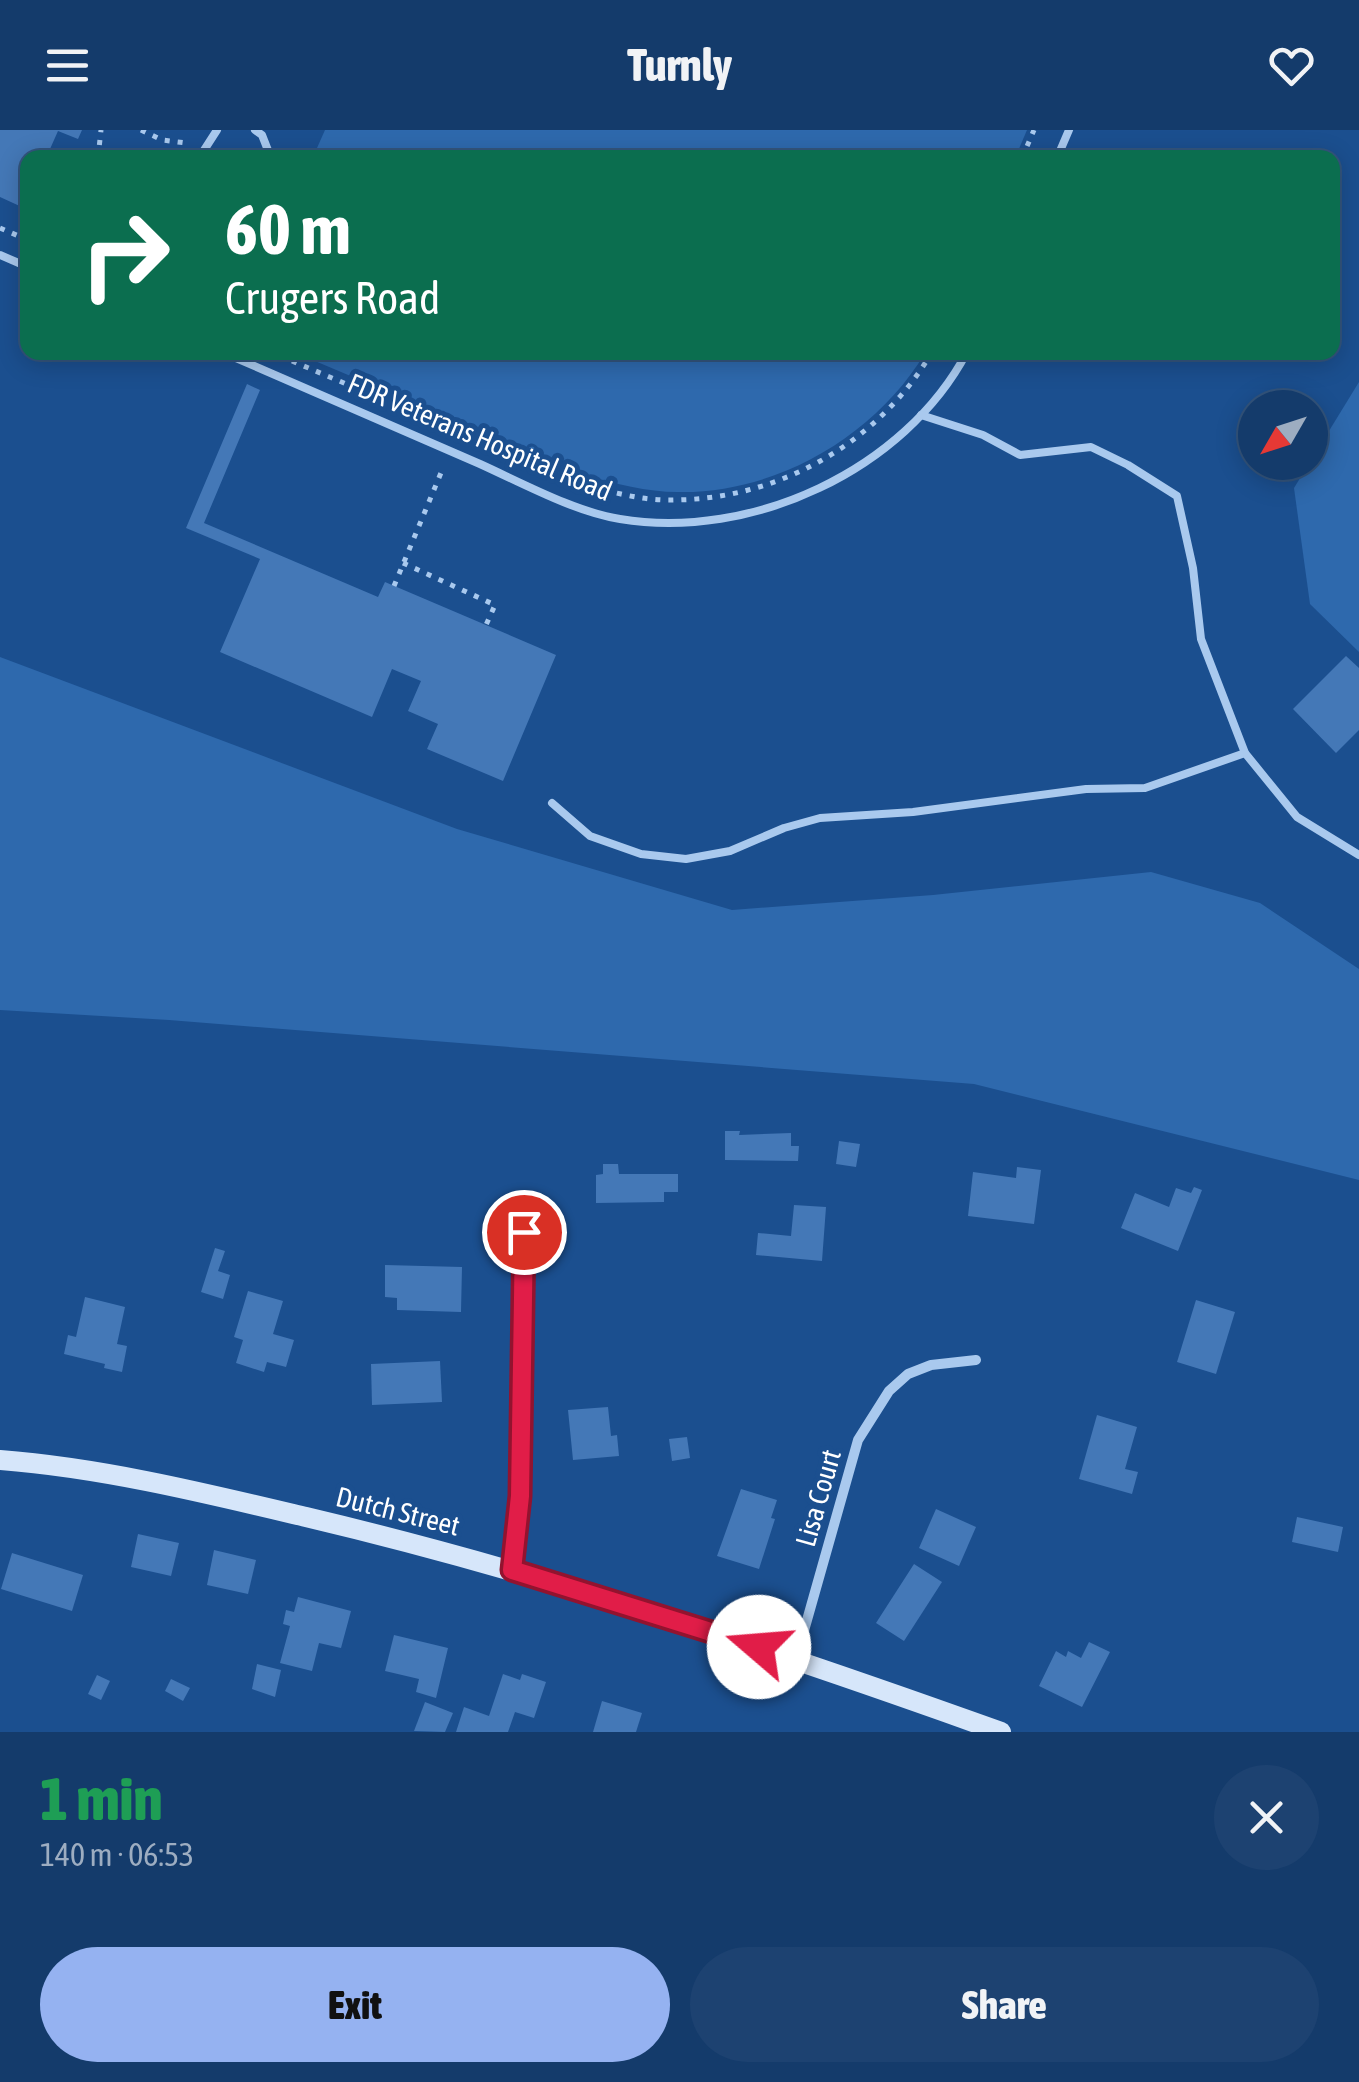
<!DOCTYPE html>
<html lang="en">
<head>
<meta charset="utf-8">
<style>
	body { margin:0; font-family:"Asap Condensed",sans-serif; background:#1d4271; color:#f1f3f6; height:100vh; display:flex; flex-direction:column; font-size:38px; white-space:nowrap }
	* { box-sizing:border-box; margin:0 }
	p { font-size:32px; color:#9dadc1 }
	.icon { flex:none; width:55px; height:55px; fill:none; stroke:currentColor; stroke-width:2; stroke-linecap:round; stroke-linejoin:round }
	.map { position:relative; height:1602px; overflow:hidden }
	.panel { display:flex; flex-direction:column; background:#143b6b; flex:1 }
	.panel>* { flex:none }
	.banner { position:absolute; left:20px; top:20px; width:1320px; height:210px; border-radius:20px; box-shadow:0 5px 25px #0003,0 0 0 2px #33557e; background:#0b6e4f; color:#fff; overflow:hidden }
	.needle { width:65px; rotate:231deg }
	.controls { position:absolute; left:1238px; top:260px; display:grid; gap:20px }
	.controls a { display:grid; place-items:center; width:90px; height:90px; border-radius:50%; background:#143b6b; box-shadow:0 5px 25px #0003,0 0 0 2px #33557e; font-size:50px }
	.pin { position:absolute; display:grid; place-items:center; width:85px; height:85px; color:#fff; margin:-42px; border:5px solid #fff; border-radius:50%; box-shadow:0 2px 10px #0007 }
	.me { position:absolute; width:110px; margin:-55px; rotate:288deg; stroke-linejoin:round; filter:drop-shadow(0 0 8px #0008) }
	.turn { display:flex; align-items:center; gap:35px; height:210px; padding:0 40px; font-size:45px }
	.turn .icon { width:130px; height:130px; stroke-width:2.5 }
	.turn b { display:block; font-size:70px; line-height:85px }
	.round { display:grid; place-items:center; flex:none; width:105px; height:105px; border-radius:52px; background:#1d4271 }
	.headline { display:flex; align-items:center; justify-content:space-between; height:170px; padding:0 40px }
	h1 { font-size:60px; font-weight:800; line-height:75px; color:#1e9e55 }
	.button { display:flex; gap:20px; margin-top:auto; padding:20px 40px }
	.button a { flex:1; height:115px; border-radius:60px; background:#95b2f1; color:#111; font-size:40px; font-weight:800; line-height:115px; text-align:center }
	.button a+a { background:#1d4271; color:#f1f3f6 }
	header { display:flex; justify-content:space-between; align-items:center; height:130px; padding:0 40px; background:#143b6b; font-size:45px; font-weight:800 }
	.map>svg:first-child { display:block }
	.green { fill:#2e69ad }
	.building { fill:#4478b7 }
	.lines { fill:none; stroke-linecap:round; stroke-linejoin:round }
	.path { stroke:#a9c9ee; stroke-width:5; stroke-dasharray:5 8; stroke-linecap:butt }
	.lane { stroke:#a9c9ee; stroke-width:8 }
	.street { stroke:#a9c9ee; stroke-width:10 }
	.secondary { stroke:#d6e6fa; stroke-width:20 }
	.route-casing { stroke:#92132f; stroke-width:25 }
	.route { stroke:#e11d48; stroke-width:18 }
	.labels { text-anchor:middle; stroke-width:10; stroke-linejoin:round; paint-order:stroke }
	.street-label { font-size:28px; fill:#fff; stroke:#1b4f8f }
</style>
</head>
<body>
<header><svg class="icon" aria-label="menu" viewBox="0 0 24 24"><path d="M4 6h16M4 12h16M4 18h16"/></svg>Turnly<svg class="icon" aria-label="heart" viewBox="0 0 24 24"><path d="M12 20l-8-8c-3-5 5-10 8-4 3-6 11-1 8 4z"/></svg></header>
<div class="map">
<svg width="1359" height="1602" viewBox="0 0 1359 1602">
	<rect width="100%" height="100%" fill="#1b4f8f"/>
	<g class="green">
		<polygon points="325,0 1027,0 1015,28 313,27"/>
		<path d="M287,223H925C876,305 779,362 683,362C650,363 617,354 585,345L296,223Z"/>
		<polygon points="1359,252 1359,522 1310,474 1294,358"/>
		<polygon points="0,527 457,699 732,780 933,765 1151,742 1260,773 1359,839 1359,1050 974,954 169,890 0,880"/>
	</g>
	<g class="building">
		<polygon points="0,0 82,0 78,9 58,1 46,28 28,28 28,71 24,78 0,67"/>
		<polygon points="247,254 260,260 204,393 378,467 385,452 556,525 503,651 427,619 438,594 408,581 421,551 392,539 372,587 220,522 260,429 186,398"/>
		<polygon points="1346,526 1359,538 1359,600 1336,623 1293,579"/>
		<polygon points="725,1001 740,1001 739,1005 791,1003 791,1016 799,1016 798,1031 725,1030"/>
		<polygon points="839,1011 860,1014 856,1037 836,1034"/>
		<polygon points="603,1034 618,1034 619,1044 678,1044 678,1062 664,1062 664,1072 596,1073 596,1045 603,1044"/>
		<polygon points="1017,1037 1041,1040 1034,1094 968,1086 973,1042 1016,1048"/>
		<polygon points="1194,1057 1202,1060 1178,1121 1121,1098 1135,1063 1169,1077 1176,1058 1191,1063"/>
		<polygon points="794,1075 826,1077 822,1131 756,1125 758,1103 791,1106"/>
		<polygon points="215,1118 225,1121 218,1141 230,1145 223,1169 201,1162"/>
		<polygon points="385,1135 462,1137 461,1182 397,1180 397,1168 385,1167"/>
		<polygon points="248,1161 283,1171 273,1204 294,1210 286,1237 267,1232 264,1242 236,1233 243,1210 234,1207"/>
		<polygon points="85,1167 125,1177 117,1214 127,1216 122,1242 104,1238 105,1234 64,1224 68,1205 76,1207"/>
		<polygon points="1196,1170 1235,1182 1216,1244 1177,1232"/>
		<polygon points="440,1231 442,1272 372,1275 371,1234"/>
		<polygon points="608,1277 611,1306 617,1305 619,1326 573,1330 568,1280"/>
		<polygon points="1097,1285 1137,1297 1125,1339 1138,1342 1132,1364 1079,1349"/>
		<polygon points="687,1307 690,1328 672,1331 669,1309"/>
		<polygon points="741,1359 777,1370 771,1388 775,1389 759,1439 717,1426"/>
		<polygon points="936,1379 976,1397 959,1436 919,1418"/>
		<polygon points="1297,1387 1343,1397 1338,1422 1292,1412"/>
		<polygon points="138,1404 179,1413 171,1446 131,1437"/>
		<polygon points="214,1420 256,1430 248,1464 207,1455"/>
		<polygon points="12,1423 83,1445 72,1481 1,1459"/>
		<polygon points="914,1434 942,1452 904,1511 876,1493"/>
		<polygon points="298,1467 351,1481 341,1518 319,1513 312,1541 280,1533 290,1496 283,1494 286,1480 294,1482"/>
		<polygon points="394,1505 448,1518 436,1568 416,1562 419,1549 385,1541"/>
		<polygon points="1089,1512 1110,1522 1082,1577 1039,1556 1056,1521 1066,1527 1068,1521 1081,1528"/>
		<polygon points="257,1534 281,1540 275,1567 252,1559"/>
		<polygon points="503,1544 520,1550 522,1544 546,1552 534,1588 515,1582 508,1602 456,1602 464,1577 489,1586"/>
		<polygon points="97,1545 110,1551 101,1570 88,1564"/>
		<polygon points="171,1549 190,1558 183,1571 165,1561"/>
		<polygon points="602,1571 642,1583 636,1602 593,1602"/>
		<polygon points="425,1572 453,1583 445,1602 414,1601"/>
	</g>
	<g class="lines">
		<g class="path">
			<polyline points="141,0 162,10 186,13"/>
			<polyline points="98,28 101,0"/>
			<polyline points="1022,28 1034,0"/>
			<polyline points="0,98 28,110"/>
			<path d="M292,231L575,351C606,361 641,371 674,370C779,369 879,313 932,222"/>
			<polyline points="403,433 495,475 486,495"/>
			<polyline points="394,456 443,338"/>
		</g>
		<g class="lane">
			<polyline points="255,0 262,5 271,28"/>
			<polyline points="199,28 217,0"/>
			<polyline points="1057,28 1069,0"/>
			<polyline points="0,125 28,137"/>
			<path d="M222,222C308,260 394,297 480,334C522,353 575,382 620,389C751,411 905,340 967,222"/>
			<polyline points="921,285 983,305 1020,325 1091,317 1128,335 1177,366 1193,438 1201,509 1245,623 1297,687 1359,725"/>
			<polyline points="552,673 590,706 641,724 686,729 730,721 784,698 820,688 913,682 1086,659 1145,658 1245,623"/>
		</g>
		<g class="street">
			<polyline points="512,1439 519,1367 523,1103"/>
			<polyline points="796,1529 858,1310 889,1261 908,1244 931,1235 976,1230"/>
		</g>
		<path class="secondary" d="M0,1330C103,1338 205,1363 306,1387C543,1443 772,1520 1001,1602"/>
	</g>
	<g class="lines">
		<g class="route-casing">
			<polyline id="route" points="524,1102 520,1366 512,1440 759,1517"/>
		</g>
		<use href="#route" class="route"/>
	</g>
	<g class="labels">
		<g class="street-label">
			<text transform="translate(480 307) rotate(23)" y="10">FDR Veterans Hospital Road</text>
			<text transform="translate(818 1368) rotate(-74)" y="10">Lisa Court</text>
			<text transform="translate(398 1381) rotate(14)" y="10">Dutch Street</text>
		</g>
	</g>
</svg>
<div class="controls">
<a><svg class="needle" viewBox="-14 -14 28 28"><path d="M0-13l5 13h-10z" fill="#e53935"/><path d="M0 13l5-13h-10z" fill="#9dadc1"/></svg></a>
</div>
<div class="pin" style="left:524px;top:1102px;background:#d93025"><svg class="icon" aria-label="arrive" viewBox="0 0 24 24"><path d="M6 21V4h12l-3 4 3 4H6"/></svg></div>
<svg class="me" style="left:759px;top:1517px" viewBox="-20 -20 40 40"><circle r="19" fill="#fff"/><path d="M0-13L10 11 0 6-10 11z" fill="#e11d48"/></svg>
<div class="banner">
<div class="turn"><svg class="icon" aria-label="right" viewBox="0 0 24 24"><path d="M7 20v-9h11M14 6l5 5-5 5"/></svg><div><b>60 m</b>Crugers Road</div></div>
</div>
</div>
<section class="panel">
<div class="headline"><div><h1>1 min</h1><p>140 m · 06:53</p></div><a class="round"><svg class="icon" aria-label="close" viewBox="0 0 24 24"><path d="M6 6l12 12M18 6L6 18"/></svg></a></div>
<div class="button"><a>Exit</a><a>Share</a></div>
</section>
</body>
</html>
